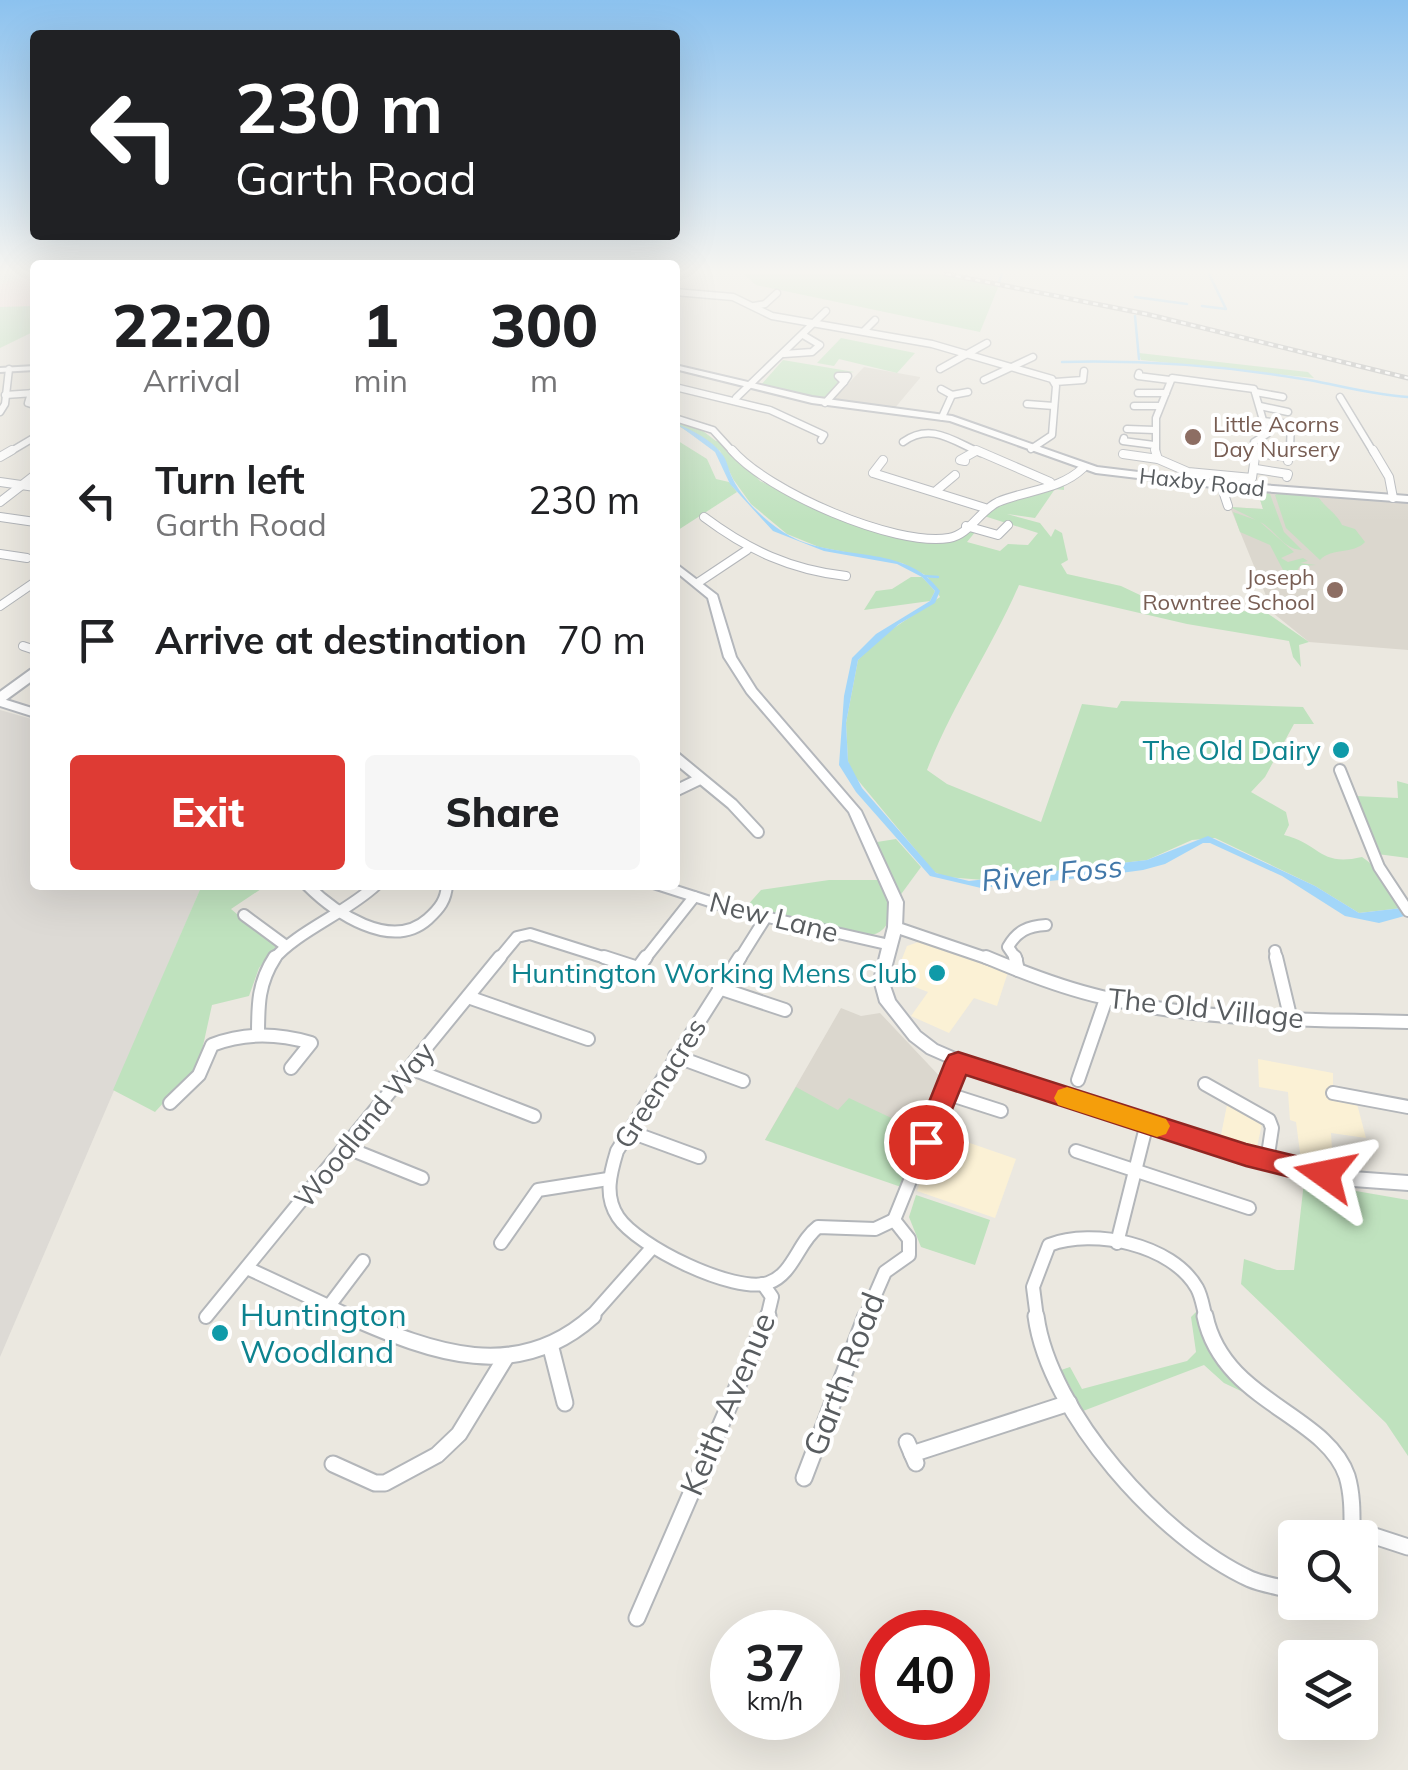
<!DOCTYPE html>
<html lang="en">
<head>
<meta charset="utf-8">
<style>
	body { margin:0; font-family:Mulish,sans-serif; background:#f6f6f6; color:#202124; height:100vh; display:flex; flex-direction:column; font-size:38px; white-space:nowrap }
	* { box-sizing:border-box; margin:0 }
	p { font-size:32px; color:#757577 }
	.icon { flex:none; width:55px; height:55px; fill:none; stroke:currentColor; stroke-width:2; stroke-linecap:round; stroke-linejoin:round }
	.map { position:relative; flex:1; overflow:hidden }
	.details { position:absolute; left:30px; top:260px; width:650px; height:630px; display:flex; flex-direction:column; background:#fff; border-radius:10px; box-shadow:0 10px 40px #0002 }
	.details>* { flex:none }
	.banner { position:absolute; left:30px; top:30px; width:650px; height:210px; border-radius:10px; box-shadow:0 10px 40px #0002; background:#202124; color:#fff; overflow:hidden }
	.tools { position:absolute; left:1278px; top:1520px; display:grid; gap:20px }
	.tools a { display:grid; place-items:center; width:100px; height:100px; border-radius:10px; background:#fff; box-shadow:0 10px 40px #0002; font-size:50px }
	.speed { position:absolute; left:710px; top:1610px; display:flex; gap:20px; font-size:50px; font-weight:700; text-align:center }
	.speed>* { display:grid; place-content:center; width:130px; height:130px; border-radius:50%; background:#fff; box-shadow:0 10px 40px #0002; line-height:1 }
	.speed small { font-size:25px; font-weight:400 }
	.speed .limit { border:15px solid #d22; background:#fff; color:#111 }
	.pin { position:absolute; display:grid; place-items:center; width:85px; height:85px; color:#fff; margin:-42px; border:5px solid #fff; border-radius:50%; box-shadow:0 2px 10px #0007 }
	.me { position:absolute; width:110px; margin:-55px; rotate:282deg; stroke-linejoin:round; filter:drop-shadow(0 0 8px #0008) }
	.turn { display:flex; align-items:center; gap:35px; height:210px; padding:0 40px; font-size:45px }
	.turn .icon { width:130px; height:130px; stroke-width:2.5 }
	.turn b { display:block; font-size:70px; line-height:85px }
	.eta { display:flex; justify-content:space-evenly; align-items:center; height:170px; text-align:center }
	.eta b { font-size:60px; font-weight:800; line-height:70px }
	.primary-button { display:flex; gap:20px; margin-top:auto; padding:20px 40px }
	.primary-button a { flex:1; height:115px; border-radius:10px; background:#de3b34; color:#fff; font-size:40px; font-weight:800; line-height:115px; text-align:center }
	.primary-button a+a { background:#f6f6f6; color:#202124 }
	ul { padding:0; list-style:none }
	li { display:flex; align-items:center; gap:30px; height:140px; padding:0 40px }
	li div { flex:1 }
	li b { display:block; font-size:38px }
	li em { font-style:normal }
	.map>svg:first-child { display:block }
	.commercial { fill:#fbf1d5 }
	.industrial { fill:#dddad5 }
	.education { fill:#dbd7ce }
	.medical { fill:#f9dddc }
	.green { fill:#bfe2be }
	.water { fill:#a2d6f9 }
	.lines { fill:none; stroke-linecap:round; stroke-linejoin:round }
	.stream { stroke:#a2d6f9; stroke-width:2.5 }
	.street-far4-casing { stroke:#b3b6ba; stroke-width:9 }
	.street-far3-casing { stroke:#b3b6ba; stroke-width:10 }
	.street-far2-casing { stroke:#b3b6ba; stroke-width:14 }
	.street-far1-casing { stroke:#b3b6ba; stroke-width:16 }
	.street-casing { stroke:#b3b6ba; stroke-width:19 }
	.secondary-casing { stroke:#b4b7bc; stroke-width:4 }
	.street-far4 { stroke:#fff; stroke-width:6 }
	.street-far3 { stroke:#fff; stroke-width:8 }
	.street-far2 { stroke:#fff; stroke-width:10 }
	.street-far1 { stroke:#fff; stroke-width:12 }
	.street { stroke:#fff; stroke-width:15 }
	.secondary { fill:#fff; fill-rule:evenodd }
	.rail-casing { stroke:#b1b2b2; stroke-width:5 }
	.rail { stroke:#fff; stroke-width:2.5; stroke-dasharray:5; stroke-linecap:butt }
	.route { fill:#de3b34; stroke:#902622; stroke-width:2.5 }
	.slow { fill:#f59e0b }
	.education-dot { fill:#8d6e63; stroke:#fff; stroke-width:4 }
	.culture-dot { fill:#0f9aa8; stroke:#fff; stroke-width:4 }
	.labels { text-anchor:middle; stroke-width:8; stroke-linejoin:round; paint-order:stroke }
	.far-education-label { font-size:22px; fill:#785e54; stroke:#fff; text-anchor:start }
	.far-street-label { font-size:22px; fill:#595d60; stroke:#fff }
	.culture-label { font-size:28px; fill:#0d838f; stroke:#fff; text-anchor:end }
	.street-label { font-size:28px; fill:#595d60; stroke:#fff }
	.water-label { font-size:30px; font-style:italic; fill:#4278a9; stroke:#fff }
	.near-culture-label { font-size:32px; fill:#0d838f; stroke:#fff; text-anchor:start }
	.near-street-label { font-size:32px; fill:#595d60; stroke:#fff }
</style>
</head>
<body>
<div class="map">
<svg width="1408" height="1770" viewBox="0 0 1408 1770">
	<rect width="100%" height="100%" fill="#ebe8e0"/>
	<g class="commercial">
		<polygon points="927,939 1008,972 997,1006 974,998 949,1033 911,1016 928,992 894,979 907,946"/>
		<polygon points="1258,1059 1333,1073 1333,1096 1356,1100 1366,1138 1331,1133 1333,1166 1301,1160 1296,1122 1290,1120 1288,1092 1259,1087"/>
		<polygon points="1228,1100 1263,1119 1257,1147 1221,1135"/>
		<polygon points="938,1132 1016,1159 995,1218 917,1191"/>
	</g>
	<polygon class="industrial" points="0,710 35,720 35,885 202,885 0,1357"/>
	<g class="education">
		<polygon points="864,367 920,377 920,378 894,409 834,399"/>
		<polygon points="1257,490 1408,503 1408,650 1309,642 1273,613 1230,507 1263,509"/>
		<polygon points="841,1008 861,1016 880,1013 945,1082 920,1144 765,1140"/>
	</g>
	<polygon class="medical" points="28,274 35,274 35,316 0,307 0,285"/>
	<g class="green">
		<polygon points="744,274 938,274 999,285 980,332 756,285"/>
		<polygon points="35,306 35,331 0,348 0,307"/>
		<polygon points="841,338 915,353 897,373 839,359 834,366 817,363"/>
		<polygon points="1139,353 1308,372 1314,378 1141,360"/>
		<polygon points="783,360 854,372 835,375 840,383 823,399 759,387"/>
		<path d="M675,419L699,428L716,441L722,440L760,481L842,517L935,539L976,531L967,542L1000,551L1008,544L1028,545L1038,533L981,515L992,507L1064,484V490L1055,489L1035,518L1007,514L1040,523L1051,537L1055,529L1062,533L1068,560L1061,564L1067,574L1121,586L1159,604L1267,613L1309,642L1299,645L1301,667L1293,657L1289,641L1187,624L1019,585C991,649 952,706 927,770L947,784L1041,822L1082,704L1117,708L1121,701L1303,707L1314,724H1294L1265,777L1251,792L1286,812L1289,825L1284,835C1321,844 1319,867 1362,857C1382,869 1384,894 1402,908L1359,913L1315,886L1215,838L1192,840L1147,860L984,880L946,877L934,872L852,773L848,761L846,723L858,660L882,636L940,597L927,576L902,563L819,547L787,534L751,504L733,479L720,451L675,424Z"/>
		<polygon points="675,439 707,459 716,479 729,482 737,492 675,532"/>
		<path d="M1257,490L1270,494L1284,532L1302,550C1283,550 1275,529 1260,522L1294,552L1281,558L1288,562L1303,558L1308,561L1300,563L1316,565L1300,566L1296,572L1283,570L1270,545L1240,532L1233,512L1256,520L1230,507L1263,509Z"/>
		<path d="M1281,492L1319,498C1326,508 1338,515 1342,525L1355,529L1365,542C1353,555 1332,547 1320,560L1286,528L1275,495Z"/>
		<polygon points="911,577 922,577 935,591 930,601 864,610 876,591 892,589"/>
		<polygon points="1397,781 1408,784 1408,858 1377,854 1371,830 1365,828 1356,796 1398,798"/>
		<polygon points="896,839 921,867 899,897 877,842"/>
		<path d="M829,880H881C888,897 899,928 872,935C853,940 769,913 746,907L761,890Z"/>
		<polygon points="202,885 267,885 231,909 276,947 259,968 249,996 212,1005 199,1064 155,1112 113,1090"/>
		<polygon points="796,1087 838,1110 849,1098 902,1123 898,1128 906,1132 904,1137 920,1144 904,1188 765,1140"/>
		<polygon points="1304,1182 1408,1200 1408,1456 1386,1423 1241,1284 1244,1259 1277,1270 1294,1270"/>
		<polygon points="916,1195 990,1220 975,1265 921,1247 909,1217"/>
		<polygon points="1197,1311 1205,1337 1245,1393 1224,1383 1204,1365 1083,1411 1061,1370 1070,1367 1082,1389 1187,1361 1196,1352 1191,1317"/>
	</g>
	<path class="water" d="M677,424C692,430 712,440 722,454C727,460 728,468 731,475C741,499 768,524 790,536C837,562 906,543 940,591L935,603L899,624L858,660L846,723L848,761L862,788L936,873L969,881L1147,860L1208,836L1315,886L1359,913L1402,908L1408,915L1379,923L1345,916L1282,876L1210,843H1203L1165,864L1143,870L1098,876L981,888L930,876L856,792L839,765L844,696L852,658L876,634L930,601L935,591L922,577L897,564L824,551L773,531L730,484L715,452Z"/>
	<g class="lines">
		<g class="stream">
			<polyline points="999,282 1002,274"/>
			<polyline points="1135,297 1187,304"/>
			<polyline points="1202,306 1226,309 1209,274"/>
			<polyline points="1135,316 1139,359"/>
			<path d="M1062,362C1144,360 1228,366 1309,380C1342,386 1374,395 1408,397"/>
			<polyline points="924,576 938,577"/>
		</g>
		<g class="street-far4-casing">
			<g id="street-far4">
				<polyline points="675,292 733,297 772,316 932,344 1052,379 1056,386 1052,435 1031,449"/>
				<polyline points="754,306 765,304 777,293"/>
				<polyline points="864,331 875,320"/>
				<polyline points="784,354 812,352 820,345 803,335"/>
				<polyline points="940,369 987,343"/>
				<polyline points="1139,373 1138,376 1170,380"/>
				<polygon points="838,376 848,376 844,382"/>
				<polyline points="984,380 1033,357"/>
				<polyline points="1055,382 1083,380 1084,371"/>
				<polyline points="675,387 770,410 824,435 821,440"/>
				<polyline points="941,389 952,395 942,417"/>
				<polyline points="1255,392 1283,397"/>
				<polyline points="31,393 28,403 34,405"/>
				<polyline points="1138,393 1166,393"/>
				<polyline points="5,395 35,393"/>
				<polyline points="952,395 968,392"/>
				<polyline points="1340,397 1374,453"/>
				<polyline points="736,398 826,311"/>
				<polyline points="825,403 844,382"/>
				<polyline points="1027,404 1054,406"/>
				<polyline points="1134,406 1160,406"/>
				<polyline points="1260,406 1288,412"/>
				<polyline points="0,412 5,404 9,369"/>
				<polyline points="675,418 713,430 734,453"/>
				<polyline points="1263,421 1291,424 1290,447"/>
				<polyline points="1127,429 1155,430"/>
				<polyline points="1124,438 1123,441 1154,445"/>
				<path d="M903,442C931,422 953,441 981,453"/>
				<polyline points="8,453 35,437"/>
				<polyline points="1156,453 1156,418 1172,378 1254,389 1267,434 1254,442 1256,453"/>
			</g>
		</g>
		<g class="street-far3-casing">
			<g id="street-far3">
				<path d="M732,450C767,491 894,547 949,538C969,535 979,511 998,502C1026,490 1060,490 1083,468"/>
				<polyline points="976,450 1050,482"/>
				<polyline points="1155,450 1158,459 1188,472 1252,478 1256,450"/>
				<polyline points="1373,450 1389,477 1393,498"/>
				<polyline points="1258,453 1288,457 1288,461"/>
				<polyline points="1123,454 1158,459"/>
				<polyline points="0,457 12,450"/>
				<polyline points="883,460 873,473 985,508"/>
				<polyline points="965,461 960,460 976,451"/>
				<polyline points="1256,469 1288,474 1287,477"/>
				<polyline points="0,482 35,487"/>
				<polyline points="1221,485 1228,506"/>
				<polyline points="937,490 955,475"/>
				<polyline points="0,502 35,475"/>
				<polyline points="0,517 35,522"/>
				<path d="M704,517C748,550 791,570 846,576"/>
				<polyline points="966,526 998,535 1008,525"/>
				<polyline points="0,554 27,558"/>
				<polyline points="699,582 747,550"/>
				<polyline points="0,606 35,582"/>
				<polyline points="23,646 35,650"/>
				<polyline points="30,677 35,673"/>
			</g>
		</g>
		<g class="street-far2-casing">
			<g id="street-far2">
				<polyline points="0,698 33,674"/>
				<polyline points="675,757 732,804 758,832"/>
				<polyline points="1340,770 1379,867 1408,911"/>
				<polyline points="675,791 700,779"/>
				<path d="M307,885C334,912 391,952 428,919C440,908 446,900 447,885"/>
				<polyline points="244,915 286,946"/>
				<polyline points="895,927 992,960"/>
				<polyline points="1275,951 1277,960"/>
				<path d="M273,960C296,932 346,913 376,885"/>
				<polyline points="498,960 517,937 530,934 612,960"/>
				<polyline points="644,960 694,897"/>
				<polyline points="739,960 766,917"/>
				<path d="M1017,960L1008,947C1017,931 1028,926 1046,925"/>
			</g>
		</g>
		<g class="street-far1-casing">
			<g id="street-far1">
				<polyline points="604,957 638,968 646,957"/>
				<path d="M740,957L617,1151C610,1174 604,1196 618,1217C637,1246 734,1294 768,1283C793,1275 798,1242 818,1227L875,1229L894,1220"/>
				<path d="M986,957C1024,973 1062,988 1102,997C1202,1022 1306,1019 1408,1022"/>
				<polyline points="1015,957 1018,970"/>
				<polyline points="1276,957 1291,1020"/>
				<polyline points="719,988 785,1010"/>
				<polyline points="468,997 588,1039"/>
				<path d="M258,1035C258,1005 258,983 275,957"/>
				<polyline points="675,1056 743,1081"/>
				<polyline points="410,1068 534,1116"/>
				<polyline points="1078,1080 1106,999"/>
				<polyline points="1205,1084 1269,1120 1272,1128 1267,1161"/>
				<polyline points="945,1093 1001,1111"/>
				<polyline points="1333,1093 1408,1107"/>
				<path d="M170,1103L199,1075L212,1045C245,1032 277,1033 311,1043L291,1068"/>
				<polyline points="628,1131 699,1157"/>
				<polyline points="345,1147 422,1178"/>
				<polyline points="1076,1151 1249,1208"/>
				<polyline points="894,1220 958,1062"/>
				<polyline points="501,1243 538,1190 608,1179"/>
				<polyline points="1117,1243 1147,1123"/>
				<polyline points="247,1268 354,1318"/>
				<polyline points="763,1284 772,1297 767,1318"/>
				<polyline points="329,1306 363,1261"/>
				<polyline points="206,1317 500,957"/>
				<polyline points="590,1318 651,1249"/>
				<polyline points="865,1318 885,1272 909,1255 909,1239 894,1220"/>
				<path d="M1037,1318L1033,1287L1049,1245C1093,1228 1172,1244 1197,1288C1202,1297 1203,1308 1206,1318"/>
			</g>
		</g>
		<g class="street-casing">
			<g id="street">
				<path d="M349,1316C433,1353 517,1384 593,1316"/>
				<path d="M1036,1316C1049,1413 1162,1539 1250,1579C1264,1585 1281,1587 1295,1591"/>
				<path d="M1205,1316C1223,1402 1326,1414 1347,1476C1353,1496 1352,1517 1352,1538"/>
				<polyline points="551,1348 565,1403"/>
				<polyline points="907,1442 916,1463"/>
				<polyline points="912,1454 1069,1403"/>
				<polyline points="333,1464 375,1483 385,1483 437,1455 459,1434 506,1357"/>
				<polyline points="804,1478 866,1316"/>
				<polyline points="1353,1529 1408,1547"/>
				<polyline points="637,1618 768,1316"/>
			</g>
		</g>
		<g class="secondary-casing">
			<g id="secondary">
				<polygon points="675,365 812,397 952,416 1097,467 1221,482 1408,496 1408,502 1221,488 1096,473 950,421 812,403 675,369"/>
				<polygon points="35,366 35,370 0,372 0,368"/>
				<polygon points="675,563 717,595 736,657 756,689 861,811 903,902 902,927 888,980 895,1000 920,1032 937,1045 988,1067 1267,1154 1353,1172 1408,1176 1408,1190 1353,1186 1267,1168 977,1075 927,1053 910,1040 880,1002 874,980 882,948 737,915 653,888 651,885 673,885 739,906 885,939 888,927 889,902 849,812 747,693 724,657 708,598 675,571"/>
				<polygon points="0,698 35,709 35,717 0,706"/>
			</g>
		</g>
		<use href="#street-far4" class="street-far4"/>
		<use href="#street-far3" class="street-far3"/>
		<use href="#street-far2" class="street-far2"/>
		<use href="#street-far1" class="street-far1"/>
		<use href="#street" class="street"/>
		<use href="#secondary" class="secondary"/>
		<g class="rail-casing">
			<polyline id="rail" points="946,274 1146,314 1408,378"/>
		</g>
		<use href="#rail" class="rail"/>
	</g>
	<linearGradient id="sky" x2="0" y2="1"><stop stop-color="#8cc2ef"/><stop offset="0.52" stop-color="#f6f5f1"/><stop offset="1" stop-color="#f6f5f1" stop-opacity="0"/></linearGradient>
	<rect width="1408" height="522" fill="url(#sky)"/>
	<polygon class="route" points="958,1052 1246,1144 1325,1163 1335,1166 1339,1174 1335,1182 1325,1186 1246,1166 966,1075 936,1149 926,1152 917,1149 913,1142 945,1062 949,1055"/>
	<polygon class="slow" points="1067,1087 1166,1119 1170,1126 1166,1134 1157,1137 1058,1105 1054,1098 1058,1090"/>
	<g class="education-dot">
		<circle cx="1193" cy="437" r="10"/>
		<circle cx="1335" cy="590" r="10"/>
	</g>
	<g class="culture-dot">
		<circle cx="1341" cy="750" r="10"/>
		<circle cx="937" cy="973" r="10"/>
		<circle cx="220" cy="1333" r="10"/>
	</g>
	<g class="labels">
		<g class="far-education-label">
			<text x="1213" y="432">Little Acorns<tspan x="1213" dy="25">Day Nursery</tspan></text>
			<text x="1315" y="585" text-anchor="end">Joseph<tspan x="1315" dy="25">Rowntree School</tspan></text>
		</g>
		<g class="far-street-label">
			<text transform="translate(1202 482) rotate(6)" y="8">Haxby Road</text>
		</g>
		<g class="culture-label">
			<text x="1321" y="760">The Old Dairy</text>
			<text x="917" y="983">Huntington Working Mens Club</text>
		</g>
		<g class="street-label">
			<text transform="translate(774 917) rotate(14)" y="10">New Lane</text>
			<text transform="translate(1206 1008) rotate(6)" y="10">The Old Village</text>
			<text transform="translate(660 1083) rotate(-58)" y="10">Greenacres</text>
			<text transform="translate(364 1125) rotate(-51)" y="10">Woodland Way</text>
		</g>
		<g class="water-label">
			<text transform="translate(1052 874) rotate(-6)" y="10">River Foss</text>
		</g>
		<g class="near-culture-label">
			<text x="240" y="1326">Huntington<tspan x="240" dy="37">Woodland</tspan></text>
		</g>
		<g class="near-street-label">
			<text transform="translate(844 1374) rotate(-69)" y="11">Garth Road</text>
			<text transform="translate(728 1404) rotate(-67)" y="11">Keith Avenue</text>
		</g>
	</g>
</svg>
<div class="tools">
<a><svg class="icon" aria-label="search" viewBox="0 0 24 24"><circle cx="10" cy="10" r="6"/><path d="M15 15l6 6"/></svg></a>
<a><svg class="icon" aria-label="layers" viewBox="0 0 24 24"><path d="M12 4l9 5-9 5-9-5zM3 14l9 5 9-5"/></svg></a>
</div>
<div class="speed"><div>37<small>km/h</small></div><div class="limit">40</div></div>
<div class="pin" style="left:926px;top:1142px;background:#d93025"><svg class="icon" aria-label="arrive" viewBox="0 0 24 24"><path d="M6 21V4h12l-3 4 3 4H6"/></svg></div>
<svg class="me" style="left:1325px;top:1174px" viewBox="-20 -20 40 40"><path d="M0-17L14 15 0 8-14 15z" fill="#de3b34" stroke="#fff" stroke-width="4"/></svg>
<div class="banner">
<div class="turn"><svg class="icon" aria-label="left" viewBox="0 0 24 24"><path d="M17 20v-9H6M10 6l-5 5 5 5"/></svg><div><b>230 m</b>Garth Road</div></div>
</div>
<section class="details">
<div class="eta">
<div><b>22:20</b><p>Arrival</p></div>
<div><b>1</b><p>min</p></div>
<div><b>300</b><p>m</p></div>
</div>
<ul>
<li><svg class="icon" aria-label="left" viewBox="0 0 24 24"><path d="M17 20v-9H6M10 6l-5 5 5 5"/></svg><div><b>Turn left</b><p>Garth Road</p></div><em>230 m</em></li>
<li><svg class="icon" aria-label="arrive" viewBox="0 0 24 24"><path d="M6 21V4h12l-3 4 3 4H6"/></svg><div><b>Arrive at destination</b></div><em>70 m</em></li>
</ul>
<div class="primary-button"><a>Exit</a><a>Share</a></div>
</section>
</div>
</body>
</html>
